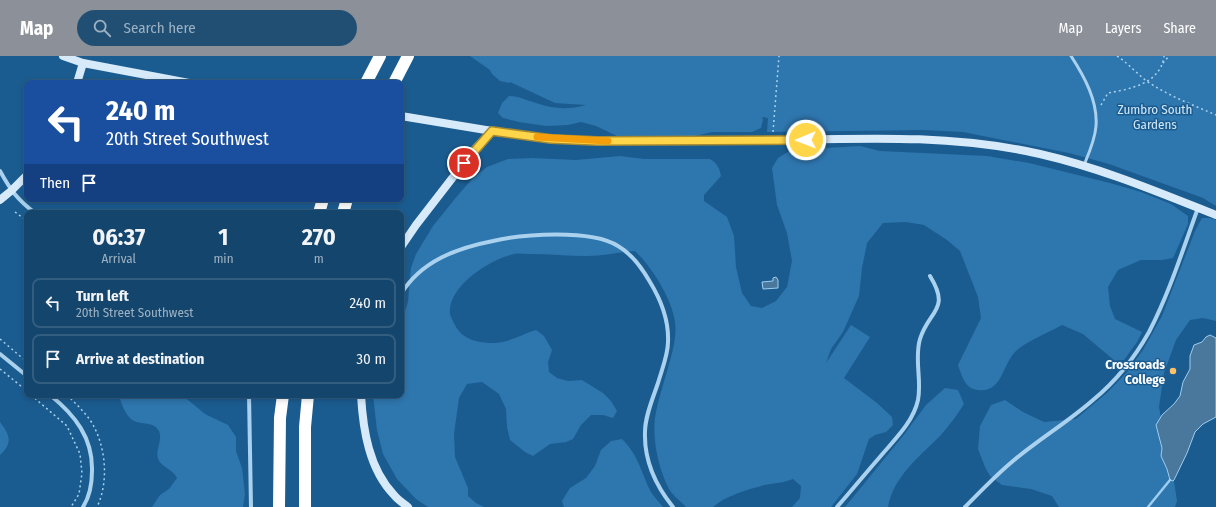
<!DOCTYPE html>
<html lang="en">
<head>
<meta charset="utf-8">
<style>
	body { margin:0; font-family:"Fira Sans Condensed",sans-serif; background:#214f74; color:#f1f3f6; height:100vh; display:flex; flex-direction:column; font-size:15px; white-space:nowrap }
	* { box-sizing:border-box; margin:0 }
	p { font-size:13px; color:#9db1c2 }
	.icon { flex:none; width:22px; height:22px; fill:none; stroke:currentColor; stroke-width:2; stroke-linecap:round; stroke-linejoin:round }
	.map { position:relative; flex:1; overflow:hidden }
	.sheet { position:absolute; left:24px; top:154px; width:380px; height:188px; display:flex; flex-direction:column; background:#14456c; border-radius:8px; box-shadow:0 2px 6px #0003,0 0 0 1px #335d7f }
	.sheet>* { flex:none }
	.banner { position:absolute; left:24px; top:24px; width:380px; height:122px; border-radius:8px; box-shadow:0 2px 6px #0003,0 0 0 1px #335d7f; background:#1a4fa0; color:#fff; overflow:hidden }
	.pin { position:absolute; display:grid; place-items:center; width:34px; height:34px; color:#fff; margin:-17px; border:2px solid #fff; border-radius:50%; box-shadow:0 1px 4px #0007 }
	.me { position:absolute; width:44px; margin:-22px; rotate:269deg; stroke-linejoin:round; filter:drop-shadow(0 0 3px #0008) }
	.turn { display:flex; align-items:center; gap:14px; height:84px; padding:0 16px; font-size:18px }
	.turn .icon { width:52px; height:52px; stroke-width:2.5 }
	.turn b { display:block; font-size:28px; line-height:34px }
	.then { display:flex; align-items:center; height:38px; padding:0 16px; background:#0003; gap:8px; font-size:15px }
	.eta { display:flex; justify-content:space-evenly; align-items:center; height:68px; text-align:center }
	.eta b { font-size:24px; font-weight:700; line-height:28px }
	ul { padding:0; list-style:none }
	li { display:flex; align-items:center; gap:12px; height:50px; margin:0 8px 6px; padding:0 8px; border:2px solid #335d7f; border-radius:8px }
	li div { flex:1 }
	li b { display:block; font-size:15px }
	li em { font-style:normal }
	header { display:flex; align-items:center; gap:24px; box-sizing:border-box; height:56px; padding:0 20px; background:#8c9099; color:#fff }
	header strong { font-size:19px }
	nav { display:flex; gap:22px; margin-inline-start:auto; font-size:14px }
	.search { width:280px; height:36px; background:#214f74; display:flex; align-items:center; gap:10px; box-sizing:border-box; padding:0 14px; border-radius:22px; color:#9db1c2; font-size:15px }
	.map>svg:first-child { display:block }
	.green { fill:#2e76ae }
	.water { fill:#4a779c; stroke:#9dcdf0 }
	.lines { fill:none; stroke-linecap:round; stroke-linejoin:round }
	.stream { stroke:#9dcdf0; stroke-width:2.5 }
	.path { stroke:#aad1ee; stroke-width:1.5; stroke-dasharray:2 3; stroke-linecap:butt }
	.lane { stroke:#aad1ee; stroke-width:3 }
	.street { stroke:#aad1ee; stroke-width:4 }
	.secondary { stroke:#d7eafa; stroke-width:8 }
	.highway { stroke:#fff; stroke-width:12 }
	.route-casing { stroke:#a68a30; stroke-width:10 }
	.route { stroke:#ffd54a; stroke-width:7 }
	.slow { stroke:#f59e0b; stroke-width:7 }
	.poi-dot { fill:#ffc167; stroke:#1b5c90; stroke-width:1.5 }
	.labels { text-anchor:middle; stroke-width:3; stroke-linejoin:round; paint-order:stroke }
	.park-label { font-size:13px; fill:#d0e8fa; stroke:#1b5c90 }
	.poi-label { font-size:13px; font-weight:bold; fill:#fff; stroke:#1b5c90; text-anchor:end }
</style>
</head>
<body>
<header>
<strong>Map</strong>
<div class="search"><svg class="icon" aria-label="search" viewBox="0 0 24 24"><circle cx="10" cy="10" r="6"/><path d="M15 15l6 6"/></svg>Search here</div>
<nav><a>Map</a><a>Layers</a><a>Share</a></nav>
</header>
<div class="map">
<svg width="1216" height="451" viewBox="0 0 1216 451">
	<rect width="100%" height="100%" fill="#1b5c90"/>
	<g class="green">
		<path d="M470,0H1216V150L1203,142L1109,108L1069,97L963,76L924,74L767,76L768,62L762,61L763,64L761,72L752,76H712L695,80L677,81L617,80L596,70L581,66L568,69L546,70L519,66L503,62L498,57L502,47L509,40C520,40 525,44 536,47C554,53 567,54 586,49L555,47L510,26L509,27L500,25L492,18L490,14Z"/>
		<path d="M860,90L880,95L987,100L1029,107L1110,127L1141,136L1171,148L1188,160V168L1173,202L1162,204H1141L1118,214L1108,231L1110,250L1115,263L1142,276L1137,286L1124,304L1115,305L1083,278L1062,269C1048,277 1027,285 1016,295C1002,308 1003,337 978,334C965,333 962,320 958,309L981,262L978,241L960,195L947,184L924,169L906,166L883,167L867,187L862,212L859,240L843,276L831,293L826,307L851,269L870,281L844,322L877,347L892,361L893,369L886,376L875,379L869,383L857,418L831,451H792L800,442L801,430L793,423C783,427 775,427 765,429C749,433 725,440 713,451H686C681,445 673,440 669,433C658,412 651,379 656,356C659,341 664,326 668,312C672,298 677,281 675,266C672,243 652,211 635,195C619,196 603,200 587,200C568,200 548,198 529,198C524,198 519,197 514,198C491,203 447,230 450,258C451,261 453,266 455,269C462,284 479,287 493,287C509,287 522,278 536,274L544,280L552,294L548,306L549,316L557,322L568,325L582,324L603,337L611,345L617,355L613,362L603,359H591L581,369L573,383L566,386L550,388L533,400L525,396L510,384L507,371L506,353L499,338L482,326L467,328L459,342L454,378L455,401L468,432V440L476,447L484,451H428L416,443L397,423L383,398L377,374L373,339H401V267L408,246L411,212L416,198L433,170L458,139L473,122L487,111L508,103L532,102L576,104L620,100L644,103H710C717,107 720,113 721,120L704,139V145L727,161L734,180L736,211L742,237L751,250L762,252L776,245L787,231L792,205L787,177L777,149L772,112L778,102L791,94Z"/>
		<polygon points="1202,162 1210,162 1216,164 1216,265 1203,262 1190,264 1176,284 1164,317 1159,351 1165,385 1172,412 1177,445 1175,451 1059,451 1052,440 1031,433 1002,429 990,420 985,411 978,393 980,370 991,349 1005,344 1023,356 1044,366 1076,363 1108,336 1127,316 1143,294 1162,260 1195,175"/>
		<path d="M945,332L958,334L964,348C957,359 949,370 940,380C920,400 893,421 888,451H845L903,380L926,349Z"/>
		<path d="M119,339H182L205,358L228,369L236,381V395L242,412L245,438L243,451H152L160,439L169,433L177,422C173,413 162,412 158,403C155,394 163,384 159,375C153,364 139,370 131,363C125,358 121,347 119,339Z"/>
		<path d="M0,366C10,379 13,387 0,399Z"/>
		<path d="M622,383C639,400 641,416 651,436C654,441 659,446 663,451H564L562,445L570,432L586,422L595,410L601,394L611,385Z"/>
	</g>
	<g class="water">
		<polygon points="776,221 778,224 778,232 763,233 762,226 773,225 773,222"/>
		<polygon points="1210,279 1216,282 1216,361 1203,368 1195,376 1187,397 1174,424 1173,425 1170,424 1167,413 1161,400 1162,392 1156,369 1162,359 1174,348 1180,340 1183,326 1190,313 1190,300 1194,289 1202,286 1206,281"/>
	</g>
	<g class="lines">
		<polyline class="stream" points="1148,451 1170,424"/>
		<g class="path">
			<path d="M1117,0C1128,7 1137,18 1148,26C1169,40 1193,49 1216,59"/>
			<polyline points="1163,7 1169,0"/>
			<path d="M1101,49L1108,37C1131,33 1161,27 1164,0"/>
			<polyline points="773,76 779,0"/>
			<polyline points="15,156 27,165"/>
			<polyline points="0,283 27,306"/>
			<polyline points="0,313 27,335"/>
			<polyline points="31,339 67,370 80,398 82,417 79,438 71,451"/>
			<path d="M67,339C76,348 85,356 92,367C106,391 109,426 97,451"/>
		</g>
		<path class="lane" d="M1071,0C1084,20 1098,45 1096,70C1095,84 1089,97 1084,109"/>
		<g class="street">
			<path d="M0,115C11,135 17,143 35,157"/>
			<path d="M401,238C421,205 457,192 493,185C523,178 591,173 618,190C632,198 642,212 650,226C661,244 669,264 668,286C668,299 662,313 658,327C653,342 645,360 645,376C644,404 656,430 673,451"/>
			<polyline points="0,298 27,320"/>
			<path d="M50,339C75,359 93,382 92,415C92,428 90,440 83,451"/>
			<polyline points="249,339 251,451"/>
			<path d="M837,451C851,435 865,418 879,402C893,385 913,367 918,344C922,324 914,303 920,283C929,254 951,254 930,220"/>
			<path d="M965,451C981,435 996,419 1013,405C1039,383 1068,366 1093,344C1115,326 1135,301 1149,276C1169,238 1183,193 1198,152"/>
		</g>
		<g class="secondary">
			<polyline points="63,0 83,7 189,27"/>
			<polyline points="77,27 83,7"/>
			<path d="M401,60L492,75L551,83L597,85C660,85 724,85 787,84C872,82 956,79 1040,98C1101,112 1158,136 1216,159"/>
			<polyline points="0,144 11,135 27,119"/>
			<polyline points="401,191 416,169 474,94 492,75"/>
			<path d="M361,339C363,374 369,413 394,439C398,444 403,447 408,451"/>
		</g>
		<g class="highway">
			<polyline points="366,27 380,0"/>
			<polyline points="394,27 408,0"/>
			<polyline points="319,157 323,143"/>
			<polyline points="343,157 347,143"/>
			<polyline points="279,451 280,362 283,339"/>
			<polyline points="305,451 305,371 308,339"/>
		</g>
	</g>
	<g class="lines">
		<g class="route-casing">
			<polyline id="route" points="464,107 492,75 551,83 597,85 806,84"/>
		</g>
		<use href="#route" class="route"/>
		<polyline class="slow" points="537,81 608,85"/>
	</g>
	<circle class="poi-dot" cx="1173" cy="315" r="4"/>
	<g class="labels">
		<g class="park-label">
			<text x="1155" y="58">Zumbro South<tspan x="1155" dy="15">Gardens</tspan></text>
		</g>
		<g class="poi-label">
			<text x="1165" y="313">Crossroads<tspan x="1165" dy="15">College</tspan></text>
		</g>
	</g>
</svg>
<div class="pin" style="left:464px;top:107px;background:#d93025"><svg class="icon" aria-label="arrive" viewBox="0 0 24 24"><path d="M6 21V4h12l-3 4 3 4H6"/></svg></div>
<svg class="me" style="left:806px;top:84px" viewBox="-20 -20 40 40"><circle r="17" fill="#ffd54a" stroke="#fff" stroke-width="3"/><path d="M0-11L8 9 0 5-8 9z" fill="#fff"/></svg>
<div class="banner">
<div class="turn"><svg class="icon" aria-label="left" viewBox="0 0 24 24"><path d="M17 20v-9H6M10 6l-5 5 5 5"/></svg><div><b>240 m</b>20th Street Southwest</div></div>
<div class="then">Then<svg class="icon" aria-label="arrive" viewBox="0 0 24 24"><path d="M6 21V4h12l-3 4 3 4H6"/></svg></div>
</div>
<section class="sheet">
<div class="eta">
<div><b>06:37</b><p>Arrival</p></div>
<div><b>1</b><p>min</p></div>
<div><b>270</b><p>m</p></div>
</div>
<ul>
<li><svg class="icon" aria-label="left" viewBox="0 0 24 24"><path d="M17 20v-9H6M10 6l-5 5 5 5"/></svg><div><b>Turn left</b><p>20th Street Southwest</p></div><em>240 m</em></li>
<li><svg class="icon" aria-label="arrive" viewBox="0 0 24 24"><path d="M6 21V4h12l-3 4 3 4H6"/></svg><div><b>Arrive at destination</b></div><em>30 m</em></li>
</ul>
</section>
</div>
</body>
</html>
